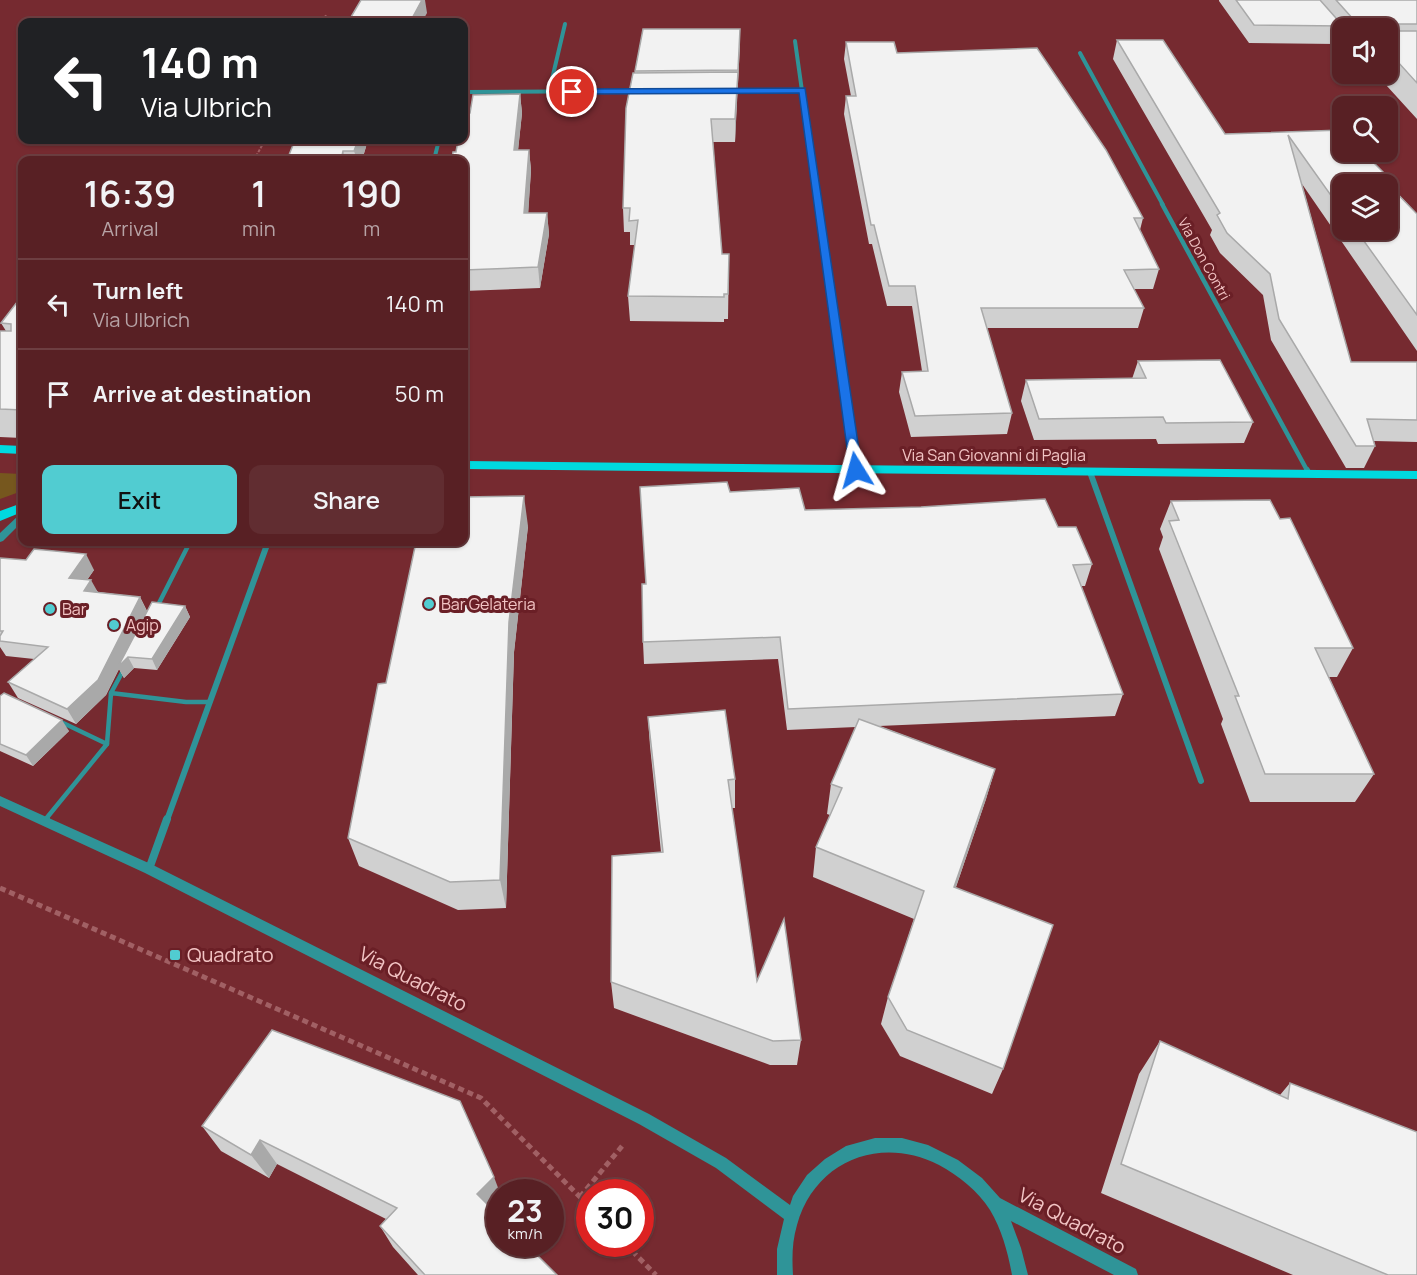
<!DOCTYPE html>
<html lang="en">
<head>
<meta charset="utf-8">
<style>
	body { margin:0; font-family:Manrope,sans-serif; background:#612d31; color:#f1f3f6; height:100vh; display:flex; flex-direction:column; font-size:22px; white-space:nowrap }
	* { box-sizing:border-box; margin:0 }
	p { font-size:20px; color:#b7a3a6 }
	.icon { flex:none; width:33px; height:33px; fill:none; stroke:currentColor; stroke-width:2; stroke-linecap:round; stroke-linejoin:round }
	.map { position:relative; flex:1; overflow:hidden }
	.details { position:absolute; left:18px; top:156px; width:450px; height:390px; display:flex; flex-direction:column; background:#582024; border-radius:12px; box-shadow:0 2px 4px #0004,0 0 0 2px #6d3e41 }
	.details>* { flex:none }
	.top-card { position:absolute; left:18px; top:18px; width:450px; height:126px; border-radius:12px; box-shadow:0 2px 4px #0004,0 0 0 2px #6d3e41; background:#202124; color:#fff; overflow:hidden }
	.tools { position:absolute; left:1332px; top:18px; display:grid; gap:12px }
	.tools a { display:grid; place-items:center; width:66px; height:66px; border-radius:12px; background:#582024; box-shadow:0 2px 4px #0004,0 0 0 2px #6d3e41; font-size:30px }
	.speed { position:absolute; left:486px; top:1179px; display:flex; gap:12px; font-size:30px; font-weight:700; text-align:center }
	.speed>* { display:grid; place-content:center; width:78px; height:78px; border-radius:50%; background:#582024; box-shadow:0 2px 4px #0004,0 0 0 2px #6d3e41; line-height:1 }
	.speed small { font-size:15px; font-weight:400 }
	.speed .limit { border:9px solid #d22; background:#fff; color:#111 }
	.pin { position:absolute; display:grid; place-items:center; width:51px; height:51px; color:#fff; margin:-26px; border:3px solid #fff; border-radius:50%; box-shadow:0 2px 6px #0007 }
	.me { position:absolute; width:66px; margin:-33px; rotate:352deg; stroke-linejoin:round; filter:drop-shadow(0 0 4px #0008) }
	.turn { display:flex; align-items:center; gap:21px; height:126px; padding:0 24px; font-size:27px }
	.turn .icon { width:78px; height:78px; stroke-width:2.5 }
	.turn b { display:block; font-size:42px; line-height:51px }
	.eta { display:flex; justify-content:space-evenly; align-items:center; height:102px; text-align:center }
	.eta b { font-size:36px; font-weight:600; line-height:42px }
	.cta { display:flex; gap:12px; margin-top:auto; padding:12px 24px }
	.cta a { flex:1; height:69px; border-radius:12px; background:#51ccd1; color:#111; font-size:24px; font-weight:600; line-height:69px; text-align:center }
	.cta a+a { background:#612d31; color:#f1f3f6 }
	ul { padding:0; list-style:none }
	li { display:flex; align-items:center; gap:18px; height:90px; padding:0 24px; border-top:2px solid #6d3e41 }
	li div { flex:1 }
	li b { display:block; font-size:22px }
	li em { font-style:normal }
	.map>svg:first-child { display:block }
	.green { fill:#76571e }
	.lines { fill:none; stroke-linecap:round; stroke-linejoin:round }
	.path-far1 { stroke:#a16064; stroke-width:2; stroke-dasharray:3 1.5; stroke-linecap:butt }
	.path { stroke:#a16064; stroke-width:5; stroke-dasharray:6 4; stroke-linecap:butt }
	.service-far2 { stroke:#2f9498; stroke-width:3 }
	.service-far1 { stroke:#2f9498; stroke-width:4.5 }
	.service { stroke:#2f9498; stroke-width:6 }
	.minor-far3 { stroke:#2f9498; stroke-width:4 }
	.minor-far2 { stroke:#2f9498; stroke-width:4.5 }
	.minor-far1 { stroke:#2f9498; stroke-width:6 }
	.minor { stroke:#2f9498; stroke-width:8 }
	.tertiary { fill:#2f9498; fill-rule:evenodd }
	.primary { fill:#00d9df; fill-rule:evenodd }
	.wall { fill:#d0d0d0; fill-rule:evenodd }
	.shaded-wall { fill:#a9a9a9 }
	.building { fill:#f2f2f2; stroke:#a9a9a9; stroke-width:1.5 }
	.route { fill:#1a73e8; stroke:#114b97; stroke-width:1.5 }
	.poi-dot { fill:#51ccd1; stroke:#6a1f26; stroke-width:2 }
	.labels { text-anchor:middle; stroke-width:6; stroke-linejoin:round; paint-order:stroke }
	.far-street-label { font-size:14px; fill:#f2c4c4; stroke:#6a1f26 }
	.street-label { font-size:16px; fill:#f2c4c4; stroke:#6a1f26 }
	.poi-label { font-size:16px; fill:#f2c4c4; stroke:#6a1f26; text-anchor:start }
	.near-poi-label { font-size:20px; fill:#f2c4c4; stroke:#6a1f26; text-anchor:start }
	.near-street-label { font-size:20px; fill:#f2c4c4; stroke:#6a1f26 }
</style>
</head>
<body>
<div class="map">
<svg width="1417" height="1275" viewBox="0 0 1417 1275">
	<rect width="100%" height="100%" fill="#762a30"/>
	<polygon class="green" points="0,473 22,474 22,491 0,499"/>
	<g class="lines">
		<g class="path-far1">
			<polyline points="323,22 326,15"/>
			<polyline points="254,160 265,140"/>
		</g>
		<g class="path">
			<polyline points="0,888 481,1098 590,1207"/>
			<polyline points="580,1197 623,1145"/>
			<polyline points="625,1244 656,1275"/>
		</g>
		<polyline class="service-far2" points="1334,37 1342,43"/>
		<g class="service-far1">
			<polyline points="156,609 190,542"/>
			<polyline points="111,693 124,669"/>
			<polyline points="61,722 107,744"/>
			<polyline points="45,820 107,744 111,693 186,702 209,702"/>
		</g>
		<polyline class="service" points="45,821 47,819"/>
		<g class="minor-far3">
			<polyline points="795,41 818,205"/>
			<polyline points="1080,53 1163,205"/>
			<polyline points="731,91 802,90"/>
			<polyline points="464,92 637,91"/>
			<polyline points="549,92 565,24"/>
			<polyline points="434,160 439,140"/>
		</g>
		<g class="minor-far2">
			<polyline points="818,204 856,470"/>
			<polyline points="1162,204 1308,472"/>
		</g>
		<g class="minor-far1">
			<polyline points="1307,470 1309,474"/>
			<polyline points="1090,472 1201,781"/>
			<polyline points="167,820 268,542"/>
		</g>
		<polyline class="minor" points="149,869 167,819"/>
		<g class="tertiary">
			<polygon points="22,514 22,522 3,541 0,542 0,533 19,515"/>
			<path d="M0,796L153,865L649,1114L726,1158L790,1205L793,1196L807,1175L825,1159L846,1146L875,1138H902L928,1145L958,1160L982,1178L1000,1198L1136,1269L1138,1275H1114L1011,1221L1021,1248L1028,1275H1012C1008,1253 1002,1230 990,1210C978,1191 959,1176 939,1165C881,1135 815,1160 797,1225C792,1242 792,1258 793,1275H777V1249L784,1219L716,1168L639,1124L145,873L0,806Z"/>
		</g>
		<g class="primary">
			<polygon points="0,445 22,446 22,454 0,453"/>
			<polygon points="464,461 1417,471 1417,479 464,469"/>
			<polygon points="22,503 22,512 0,521 0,511"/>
		</g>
	</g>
	<g class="wall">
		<polygon points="1219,0 1417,0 1417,119 1376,74 1388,74 1388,28 1342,28 1342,40 1339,37 1337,44 1249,43 1219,1"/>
		<path d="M1117,40L1225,134L1342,130L1390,179L1388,183L1417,214V351L1302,184L1351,362H1417V442L1374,441L1375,446L1364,468H1346L1271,340L1263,295L1220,253L1210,235L1212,230L1113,59ZM1342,184L1388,230H1342Z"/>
		<polygon points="846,42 897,53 1143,218 1140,230 1159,269 1153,289 1134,289 1144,308 1138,328 987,328 1012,413 1007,434 911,437 899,392 902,372 922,371 912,306 887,306 872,244 869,244 844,114 846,96 851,96 844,59"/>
		<polygon points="740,44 735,142 713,142 722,254 729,254 728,319 724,319 724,322 630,321 628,296 635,245 630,245 630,232 624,232 623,208 635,71"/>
		<polygon points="520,94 522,113 518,150 529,150 531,170 528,213 547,213 549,234 540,288 464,291 464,160 456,152 470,113"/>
		<polygon points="295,140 368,140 362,160 287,160"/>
		<polygon points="22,297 22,438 0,437 0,331 6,331 1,323"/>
		<polygon points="1138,361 1253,422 1244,443 1158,444 1156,439 1034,440 1021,401 1026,380 1132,379"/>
		<polygon points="730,492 805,510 1058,527 1092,564 1085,586 1081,586 1123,694 1115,716 879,726 995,769 986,799 956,887 1003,1069 992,1094 900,1056 881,1024 888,997 914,919 813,877 816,847 830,815 827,814 831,784 856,727 787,730 778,659 644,664 643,642 646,584"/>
		<polygon points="1171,501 1280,519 1353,648 1337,677 1329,677 1374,774 1355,802 1250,802 1221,724 1223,719 1159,549 1163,537 1160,529"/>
		<polygon points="528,526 514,652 506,908 458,910 359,866 348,838 386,683"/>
		<polygon points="0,558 94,570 87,580 98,592 140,597 147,611 185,606 190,617 157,670 134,668 124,678 119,669 106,695 76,724 18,698 8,682 34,659 6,656 0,647"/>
		<polygon points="0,696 69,731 33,766 0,751"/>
		<polygon points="648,717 735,779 735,808 732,808 757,981 801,1040 797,1065 770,1065 614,1008 611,982 661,852 650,746"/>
		<polygon points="1160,1041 1280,1095 1290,1083 1417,1275 1293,1275 1101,1193 1139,1074"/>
		<polygon points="202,1126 500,1193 500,1203 493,1210 557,1275 418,1275 393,1247 380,1226 386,1219 277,1164 269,1178 221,1151"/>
	</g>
	<g class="shaded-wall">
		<polygon points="422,0 425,0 427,13 422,22 410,22"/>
		<polygon points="738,72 737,95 735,142 735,119"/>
		<polygon points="520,94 522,113 516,170 514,150"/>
		<polygon points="358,140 368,140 362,160 357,160 354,151"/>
		<polygon points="529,150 531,170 527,234 524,213"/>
		<polygon points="343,151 345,160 341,160"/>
		<polygon points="547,213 549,234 540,288 538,267"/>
		<polygon points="524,496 528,526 514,652 506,908 500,880 509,622"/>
		<polygon points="86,554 94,570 78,593 69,578"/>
		<polygon points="91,580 100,596 84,591"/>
		<polygon points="140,597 148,613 128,657 134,668 124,678 119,669 106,695 76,724 67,709"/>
		<polygon points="185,606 190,617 157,670 152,659"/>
		<polygon points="62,720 69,731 33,766 26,755"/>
		<polygon points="995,769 986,799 946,916 954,887"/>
		<polygon points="260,1140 277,1164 269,1178 251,1155"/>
		<polygon points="494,1177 500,1193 500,1203 486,1217 477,1194"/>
	</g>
	<g class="building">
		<polygon points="361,0 422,0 410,22 348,22"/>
		<polygon points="1236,0 1320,0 1343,26 1254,25"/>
		<polygon points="1336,0 1417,0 1417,24 1397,24 1394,28 1397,31 1417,31 1417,83 1388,51 1388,28 1366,28 1358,20 1354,20"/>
		<polygon points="643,29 740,29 738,70 635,71"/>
		<polygon points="1117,40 1163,40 1225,134 1342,130 1342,152 1363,152 1390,179 1384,180 1417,214 1417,315 1356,230 1388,230 1388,184 1342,184 1342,211 1288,135 1351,362 1417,362 1417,420 1367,419 1375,446 1356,446 1279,319 1270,274 1227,233 1217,215 1220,213"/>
		<polygon points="846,42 894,42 897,53 1037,48 1106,150 1143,218 1134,218 1159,269 1124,270 1144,308 981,308 1012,413 915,416 902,372 928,371 915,286 889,286 874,225 871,225 846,96 856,96"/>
		<polygon points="738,72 735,119 711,119 722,254 729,254 728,294 724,294 724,297 628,296 638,220 629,221 630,208 623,208 626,108 633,73"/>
		<polygon points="520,94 514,150 529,150 524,213 547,213 538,267 464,270 464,160 452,160 453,152 456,152 458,140 464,140 464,113 470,113 473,95"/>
		<polygon points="295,140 358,140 354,151 343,151 341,160 287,160"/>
		<polygon points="21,297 22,297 22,410 0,409 0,331 11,331 11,324 1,323"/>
		<polygon points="1220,360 1253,422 1166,423 1163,417 1039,419 1026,380 1146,378 1138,361"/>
		<polygon points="727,482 730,492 799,488 805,510 921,507 1045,499 1058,527 1076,527 1092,564 1073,565 1123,694 788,709 780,637 643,642 642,584 646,584 640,487"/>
		<polygon points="524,496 509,622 500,880 450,882 348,838 378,684 386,683 416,542 464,542 464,497"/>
		<polygon points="1270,500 1280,519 1290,518 1353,648 1315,648 1374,774 1265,774 1235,696 1239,696 1169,521 1179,520 1171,501"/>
		<polygon points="34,549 86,554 69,578 91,580 84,591 140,597 98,680 67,709 8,682 48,647 0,641 0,636 3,631 0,631 0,558 26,560"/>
		<polygon points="152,602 185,606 152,659 128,657 118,667"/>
		<polygon points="4,693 62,720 26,755 0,744 0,696"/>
		<polygon points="725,710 735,779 728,780 757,981 784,919 801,1040 773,1041 611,982 612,856 663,852 648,717"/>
		<polygon points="859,719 995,769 954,887 1053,925 1003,1069 907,1030 888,997 924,891 816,847 842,788 831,784"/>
		<polygon points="272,1030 460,1101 494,1177 477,1194 500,1217 500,1244 526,1244 557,1275 425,1275 380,1226 397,1208 260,1140 251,1155 202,1126"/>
		<polygon points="1160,1041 1288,1099 1290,1083 1417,1132 1417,1275 1388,1275 1121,1164"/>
	</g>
	<polygon class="route" points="805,88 862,470 856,474 850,470 799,93 572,94 568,92 572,89"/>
	<g class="poi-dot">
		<circle cx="429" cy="604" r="6"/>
		<circle cx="50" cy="609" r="6"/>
		<circle cx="114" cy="625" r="6"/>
		<rect x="169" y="949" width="12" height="12" rx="3"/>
	</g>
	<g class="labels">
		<g class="far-street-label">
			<text transform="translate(1204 259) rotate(61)" y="5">Via Don Contri</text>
		</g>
		<g class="street-label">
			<text x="994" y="461">Via San Giovanni di Paglia</text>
		</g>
		<g class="poi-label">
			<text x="441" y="610">Bar Gelateria</text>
			<text x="62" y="615">Bar</text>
			<text x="126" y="631">Agip</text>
		</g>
		<g class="near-poi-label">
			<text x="187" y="962">Quadrato</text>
		</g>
		<g class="near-street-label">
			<text transform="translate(413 979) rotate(27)" y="7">Via Quadrato</text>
			<text transform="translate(1072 1221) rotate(28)" y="7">Via Quadrato</text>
		</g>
	</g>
</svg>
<div class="tools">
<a><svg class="icon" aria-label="sound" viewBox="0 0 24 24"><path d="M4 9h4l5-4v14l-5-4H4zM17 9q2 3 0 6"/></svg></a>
<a><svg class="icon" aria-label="search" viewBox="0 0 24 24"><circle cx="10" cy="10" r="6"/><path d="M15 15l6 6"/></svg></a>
<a><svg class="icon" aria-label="layers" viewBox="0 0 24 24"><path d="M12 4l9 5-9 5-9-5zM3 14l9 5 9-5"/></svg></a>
</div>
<div class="speed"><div>23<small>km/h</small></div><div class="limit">30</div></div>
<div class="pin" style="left:572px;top:92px;background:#d93025"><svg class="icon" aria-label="arrive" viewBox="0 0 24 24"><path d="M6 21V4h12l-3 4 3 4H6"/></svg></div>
<svg class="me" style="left:856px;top:470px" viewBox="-20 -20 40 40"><path d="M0-17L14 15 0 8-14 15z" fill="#1a73e8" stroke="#fff" stroke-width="4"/></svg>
<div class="top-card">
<div class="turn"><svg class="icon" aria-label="left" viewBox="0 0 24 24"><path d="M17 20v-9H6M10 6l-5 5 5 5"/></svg><div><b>140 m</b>Via Ulbrich</div></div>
</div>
<section class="details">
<div class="eta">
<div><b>16:39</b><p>Arrival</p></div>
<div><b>1</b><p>min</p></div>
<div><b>190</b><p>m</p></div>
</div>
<ul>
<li><svg class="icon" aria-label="left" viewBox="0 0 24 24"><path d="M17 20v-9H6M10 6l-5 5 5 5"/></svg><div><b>Turn left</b><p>Via Ulbrich</p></div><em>140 m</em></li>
<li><svg class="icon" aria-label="arrive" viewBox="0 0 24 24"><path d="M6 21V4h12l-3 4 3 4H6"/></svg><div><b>Arrive at destination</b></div><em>50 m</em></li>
</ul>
<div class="cta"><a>Exit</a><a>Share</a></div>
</section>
</div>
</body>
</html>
